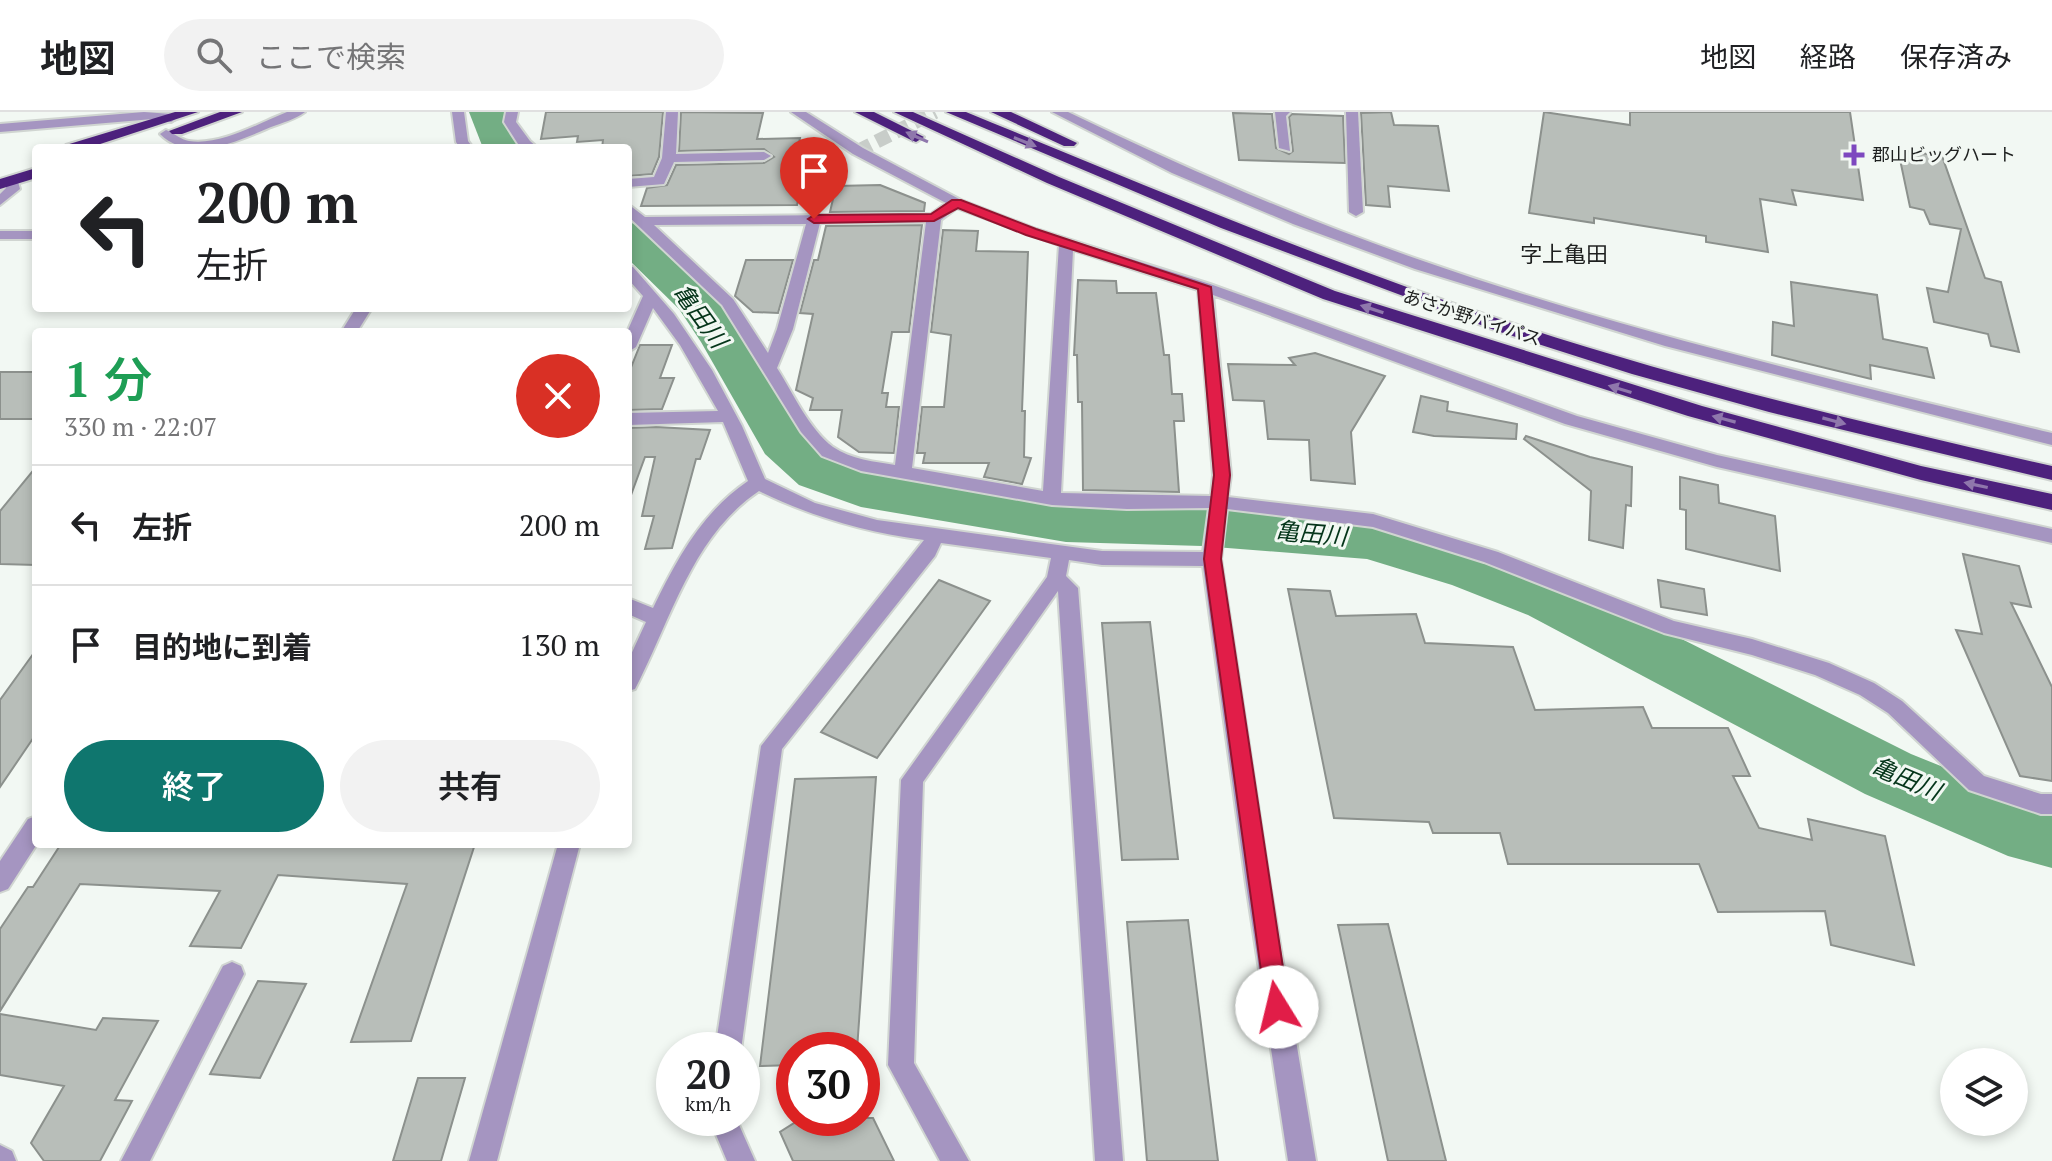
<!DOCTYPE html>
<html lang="ja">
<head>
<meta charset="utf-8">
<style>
	body { margin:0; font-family:"PT Serif","Noto Sans JP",serif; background:#f2f2f2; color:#202124; height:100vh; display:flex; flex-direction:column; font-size:30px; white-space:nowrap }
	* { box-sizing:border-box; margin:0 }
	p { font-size:26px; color:#757577 }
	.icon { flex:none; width:44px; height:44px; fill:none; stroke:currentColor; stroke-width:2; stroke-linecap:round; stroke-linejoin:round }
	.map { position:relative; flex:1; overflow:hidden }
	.panel { position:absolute; left:32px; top:216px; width:600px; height:520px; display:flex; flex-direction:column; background:#fff; border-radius:8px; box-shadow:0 4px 12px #0003 }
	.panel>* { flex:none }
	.banner { position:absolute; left:32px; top:32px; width:600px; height:168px; border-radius:8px; box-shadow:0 4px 12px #0003; background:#fff; color:#202124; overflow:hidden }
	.controls { position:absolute; left:1940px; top:936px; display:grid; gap:16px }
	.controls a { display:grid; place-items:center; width:88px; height:88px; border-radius:50%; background:#fff; box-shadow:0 4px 12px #0003; font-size:40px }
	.speed { position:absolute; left:656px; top:920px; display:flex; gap:16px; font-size:40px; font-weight:700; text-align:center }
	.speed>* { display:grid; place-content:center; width:104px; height:104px; border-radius:50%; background:#fff; box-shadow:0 4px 12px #0003; line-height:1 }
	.speed small { font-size:20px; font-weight:400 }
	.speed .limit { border:12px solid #d22; background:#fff; color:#111 }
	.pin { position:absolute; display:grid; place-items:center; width:68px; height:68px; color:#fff; margin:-82px -34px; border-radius:50% 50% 50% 0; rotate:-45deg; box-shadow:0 0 8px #0007 }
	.pin .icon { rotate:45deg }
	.me { position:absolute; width:88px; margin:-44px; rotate:351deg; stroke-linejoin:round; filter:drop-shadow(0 0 6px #0008) }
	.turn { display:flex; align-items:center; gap:28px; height:168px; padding:0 32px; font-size:36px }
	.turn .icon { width:104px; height:104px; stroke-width:2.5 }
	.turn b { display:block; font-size:56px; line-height:68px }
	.round { display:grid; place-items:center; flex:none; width:84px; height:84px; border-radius:42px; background:#f2f2f2 }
	.headline { display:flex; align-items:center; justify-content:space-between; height:136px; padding:0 32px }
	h1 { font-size:48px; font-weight:600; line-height:60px; color:#1e9e55 }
	.button { display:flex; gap:16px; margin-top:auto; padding:16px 32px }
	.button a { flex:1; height:92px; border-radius:48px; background:#0f766e; color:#fff; font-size:32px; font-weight:600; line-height:92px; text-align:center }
	.button a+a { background:#f2f2f2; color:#202124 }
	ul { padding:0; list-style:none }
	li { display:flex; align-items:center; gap:24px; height:120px; padding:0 32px; border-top:2px solid #e0e0e0 }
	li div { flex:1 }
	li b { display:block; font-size:30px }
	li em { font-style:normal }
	header { display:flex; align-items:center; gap:48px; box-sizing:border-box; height:112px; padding:0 40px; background:#fff; border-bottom:2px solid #e0e0e0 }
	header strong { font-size:38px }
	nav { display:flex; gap:44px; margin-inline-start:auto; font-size:28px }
	.search { width:560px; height:72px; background:#f2f2f2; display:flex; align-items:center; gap:20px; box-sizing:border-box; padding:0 28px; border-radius:44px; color:#757577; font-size:30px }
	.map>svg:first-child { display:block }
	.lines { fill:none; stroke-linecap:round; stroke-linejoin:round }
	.river { fill:#73ae84; fill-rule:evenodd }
	.building { fill:#b8beb9; stroke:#8c918d; stroke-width:2 }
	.minor-tunnel { stroke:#c8cdc9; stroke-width:14; stroke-dasharray:14 7; stroke-linecap:butt }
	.minor-casing { stroke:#d0d5d1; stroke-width:4 }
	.highway-casing { stroke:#d0d5d1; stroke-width:4 }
	.minor { fill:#a595c1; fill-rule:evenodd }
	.highway { fill:#4d217d; fill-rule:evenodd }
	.oneway { fill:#8f77ac }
	.route { fill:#e11d48; stroke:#92132f; stroke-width:2 }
	.poi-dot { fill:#7d48bf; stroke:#f2f8f3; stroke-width:3 }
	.labels { text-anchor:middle; stroke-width:6; stroke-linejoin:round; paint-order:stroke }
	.far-poi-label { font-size:18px; fill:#1e201f; stroke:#f2f8f3; text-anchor:start }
	.far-street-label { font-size:18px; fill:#1e201f; stroke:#f2f8f3 }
	.far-quarter-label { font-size:22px; fill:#1e201f; stroke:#f2f8f3 }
	.water-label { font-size:24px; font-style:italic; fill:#05351a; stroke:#f2f8f3 }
</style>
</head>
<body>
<header>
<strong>地図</strong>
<div class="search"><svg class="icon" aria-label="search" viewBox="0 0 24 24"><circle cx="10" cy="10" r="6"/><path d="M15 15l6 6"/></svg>ここで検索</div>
<nav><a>地図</a><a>経路</a><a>保存済み</a></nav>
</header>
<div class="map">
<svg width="2052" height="1049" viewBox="0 0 2052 1049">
	<rect width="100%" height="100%" fill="#f2f8f3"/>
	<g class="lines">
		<g class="river">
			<polygon points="469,0 507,0 521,36 483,36"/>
			<polygon points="628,110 643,114 711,178 748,229 802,318 837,347 868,359 1066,390 1202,394 1368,407 1492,443 1570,471 1911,642 2035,692 2052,694 2052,756 2008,744 1865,682 1528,503 1452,473 1367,447 1202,434 1066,430 861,395 799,373 765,342 701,230 679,197 628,147"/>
		</g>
	</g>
	<g class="building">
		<polygon points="546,0 663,0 659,45 652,62 628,64 628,36 602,36 603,28 577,30 578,24 541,27"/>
		<polygon points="681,0 763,1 757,27 800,26 796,45 806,53 797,93 641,94 647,76 667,73 676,53 764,51 774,45 764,37 679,39"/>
		<polygon points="1391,0 1394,13 1438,14 1449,79 1388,74 1390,95 1366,93 1361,1"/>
		<polygon points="1544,0 1630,13 1630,0 1850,0 1863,88 1792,78 1796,93 1760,87 1768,140 1706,130 1706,124 1594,106 1594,111 1529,101"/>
		<polygon points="1233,1 1272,2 1276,36 1289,42 1293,39 1289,5 1292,2 1343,4 1345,51 1239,48"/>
		<polygon points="1898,38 1942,44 1985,166 2001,170 2019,240 1991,234 1988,222 1934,210 1927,176 1948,180 1961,117 1930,112 1924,98 1910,95"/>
		<polygon points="880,73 925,91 924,99 830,100 836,74"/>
		<polygon points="922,113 909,220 892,220 882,281 888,281 886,295 899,295 894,341 859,340 838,325 842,298 810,298 813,286 796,278 813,202 800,201 814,148 818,148 826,114"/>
		<polygon points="943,118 978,119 976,139 1028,140 1022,299 1025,299 1024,345 1031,346 1022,372 984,365 989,351 923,351 925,341 917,341 922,295 944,295 951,223 931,220"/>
		<polygon points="746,148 793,148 778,201 753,200 735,184"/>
		<polygon points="1078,168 1116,169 1117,181 1156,181 1164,243 1169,243 1172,282 1182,282 1184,309 1174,309 1179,380 1083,378 1082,290 1078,290 1077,243 1074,243"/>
		<polygon points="1791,170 1877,183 1883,227 1927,236 1934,266 1870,253 1871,267 1772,243 1773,210 1794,214"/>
		<polygon points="640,233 672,233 660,266 674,266 662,297 628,298 628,263"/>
		<polygon points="1315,241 1385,264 1351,320 1355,372 1311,368 1309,328 1268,327 1264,289 1233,288 1228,252 1295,253 1289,246"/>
		<rect x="0" y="260" width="36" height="47"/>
		<polygon points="1421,284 1448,290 1447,299 1517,312 1516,327 1434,324 1413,320"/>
		<polygon points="656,315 710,318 700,347 696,347 672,436 645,437 654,404 642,404 655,345 645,345 631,383 628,382 628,316"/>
		<polygon points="1526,324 1590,345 1632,355 1631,394 1626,393 1623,436 1589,428 1591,379 1524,327"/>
		<polygon points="36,355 36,453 0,452 0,399"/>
		<polygon points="1680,365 1718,373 1719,391 1775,404 1780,459 1686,437 1686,398 1680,397"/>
		<polygon points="1963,442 2019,454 2031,495 2011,491 2052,575 2052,669 2020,664 1956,518 1982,522"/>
		<polygon points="939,468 990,489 877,646 821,620"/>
		<polygon points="1658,468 1704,477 1707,503 1661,495"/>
		<polygon points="1288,477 1330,479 1336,504 1416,502 1425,531 1513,535 1535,598 1643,595 1652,616 1728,616 1750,664 1733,664 1759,716 1812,728 1808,707 1885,724 1914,853 1831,833 1825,799 1718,800 1699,752 1508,752 1500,721 1433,721 1429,710 1334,706"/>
		<polygon points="1150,510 1178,747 1122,748 1102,511"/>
		<polygon points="36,538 36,622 0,675 0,588"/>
		<polygon points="876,665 857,938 794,938 794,953 760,954 795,667"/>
		<polygon points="61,732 475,732 411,929 351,930 407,772 278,763 241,836 190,834 220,779 80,772 0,899 0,817 28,775 33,775"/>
		<polygon points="1188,808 1218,1049 1147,1049 1127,810"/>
		<polygon points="1388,812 1446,1049 1388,1049 1338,813"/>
		<polygon points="258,869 306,872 260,966 210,962"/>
		<polygon points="0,902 96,918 103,906 158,909 115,988 132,989 100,1049 44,1049 31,1031 64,974 0,963"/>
		<polygon points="418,966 465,966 441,1049 393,1049"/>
		<polygon points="802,1006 873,1006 894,1049 793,1049 780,1020"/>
	</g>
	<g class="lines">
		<polyline class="minor-tunnel" points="858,39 935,0"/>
		<g class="minor-casing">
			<g id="minor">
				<polygon points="144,0 171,2 177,6 171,10 153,7 0,20 0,12"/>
				<path d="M287,0H305C296,7 282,11 271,15C238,29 190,52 160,22L166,18C174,21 181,28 189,29C220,34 259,11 287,0Z"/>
				<polygon points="452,0 464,0 468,29 473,36 460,36 456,30"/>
				<polygon points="506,0 518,0 516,10 530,29 538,36 520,35 504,10"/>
				<polygon points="666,0 678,0 676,42 764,40 771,44 764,48 674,50 664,72 628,75 628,67 654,65 662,46"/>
				<path d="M791,0H806L863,36L961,88L1036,117L1210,172L1577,304L1717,343L2052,417V431L1717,355L1565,312L1213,183L1231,363L1228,385L1373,402L1498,440L1674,509L1752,527L1829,551L1874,571L1902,589L1984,664L2041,682H2052V702H2041L1969,678L1888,601L1860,583L1815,563L1752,543L1664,521L1484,450L1373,415L1227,397L1221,447L1270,772L1316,1049H1288L1246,772L1203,454L1102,453L1069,448L1066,464L1078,476L1123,1049H1095L1058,479L923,670L914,951L969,1049H940L888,953L901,668L1047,465L1051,446L941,431L935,444L782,637L741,938H715L761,634L924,428C865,420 812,405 759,379C692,424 671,508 635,577L628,579V549L646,510L628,502V486L653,496C677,447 702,400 748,369L723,310L628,313V301L718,299L680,233L653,196L636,235L628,240L627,220L643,184L628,167V154L633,155L674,202L712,258L742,314L765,367L815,391L877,408L1102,439L1203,440L1209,396L1127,397L1052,393L861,359L822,344L801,320L722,193L628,104V92L645,105L931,102L946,91L853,42ZM957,96L1059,133L1043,379L912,356L941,108ZM926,110L895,353C876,350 850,347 833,335C809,317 793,281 777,256L793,217L820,111ZM806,112L777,217L768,241L733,187L654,113ZM1073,138L1198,178L1213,363L1211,384L1061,381Z"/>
				<path d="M1052,0H1068C1185,56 1303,108 1426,150C1630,221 1842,270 2052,321V333L1665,234L1415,157L1293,112L1172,61Z"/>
				<polygon points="1275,0 1290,0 1286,4 1290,39 1279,36"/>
				<polygon points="1346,0 1358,0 1363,100 1356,104 1349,100"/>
				<polygon points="7,66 17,66 20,77 0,93 0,82 6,76"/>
				<rect x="0" y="119" width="36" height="8"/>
				<polygon points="356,196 372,196 357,220 341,220"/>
				<polygon points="36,704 37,732 8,777 0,780 0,749 28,707"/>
				<polygon points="558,732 580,732 497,1049 469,1049"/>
				<polygon points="232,850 241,854 244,862 150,1049 121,1049 223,854"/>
				<polygon points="709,1006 736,1006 755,1049 727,1049"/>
				<polygon points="0,1033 12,1039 16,1049 0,1049"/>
			</g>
		</g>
		<g class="highway-casing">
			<g id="highway">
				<polygon points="175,0 198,0 88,36 64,36 66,33"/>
				<polygon points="220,0 242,0 182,22 172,22 169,19"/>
				<polygon points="855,0 874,0 924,25 916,30 911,28"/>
				<polygon points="894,0 913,0 1059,65 1335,179 1702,294 1921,354 2052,382 2052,398 1921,368 1688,304 1323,187 1047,71"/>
				<path d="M946,0H966C1147,74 1328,151 1514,212C1690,270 1871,313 2052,354V368L1769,300L1632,262L1497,219L1221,116Z"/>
				<polygon points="991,0 1011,0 1077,31 1074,34 1064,34"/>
				<polygon points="36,56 36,66 0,77 0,67"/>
			</g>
		</g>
		<use href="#minor" class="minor"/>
		<use href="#highway" class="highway"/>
	</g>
	<defs><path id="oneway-solid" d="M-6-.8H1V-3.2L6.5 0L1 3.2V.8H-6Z" transform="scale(2)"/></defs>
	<g class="oneway">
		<use href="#oneway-solid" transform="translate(917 25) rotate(-156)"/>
		<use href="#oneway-solid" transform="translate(1025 30) rotate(22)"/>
		<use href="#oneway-solid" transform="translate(1372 197) rotate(-162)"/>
		<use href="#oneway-solid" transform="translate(1620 277) rotate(-163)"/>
		<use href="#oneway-solid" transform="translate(1724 307) rotate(-165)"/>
		<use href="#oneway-solid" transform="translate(1834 309) rotate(15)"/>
		<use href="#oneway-solid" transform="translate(1976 373) rotate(-168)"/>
	</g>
	<polygon class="route" points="952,88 961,88 1036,117 1211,175 1230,363 1221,447 1289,895 1286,903 1277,907 1269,903 1266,895 1204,447 1214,363 1198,177 1026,123 958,96 934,109 814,111 808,107 814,103 931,102"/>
	<path class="poi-dot" d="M1850 31h8v8h8v8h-8v8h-8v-8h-8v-8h8z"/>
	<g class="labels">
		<g class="far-poi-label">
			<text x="1872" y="49">郡山ビッグハート</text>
		</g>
		<g class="far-street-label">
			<text transform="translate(1472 206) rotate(18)" y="6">あさか野バイパス</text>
		</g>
		<g class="far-quarter-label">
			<text x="1564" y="150">字上亀田</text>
		</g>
		<g class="water-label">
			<text transform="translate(700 204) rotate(54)" y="8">亀田川</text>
			<text transform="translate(1311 422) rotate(5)" y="8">亀田川</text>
			<text transform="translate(1906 667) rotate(23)" y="8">亀田川</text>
		</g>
	</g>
</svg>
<div class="controls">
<a><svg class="icon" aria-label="layers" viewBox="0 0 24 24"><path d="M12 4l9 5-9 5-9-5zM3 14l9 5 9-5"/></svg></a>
</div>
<div class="speed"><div>20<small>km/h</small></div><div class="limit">30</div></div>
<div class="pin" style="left:814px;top:107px;background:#d93025"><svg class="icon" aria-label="arrive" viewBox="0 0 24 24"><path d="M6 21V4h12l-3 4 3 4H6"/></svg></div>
<svg class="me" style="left:1277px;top:895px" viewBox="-20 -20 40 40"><circle r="19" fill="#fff"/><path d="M0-13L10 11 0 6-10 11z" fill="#e11d48"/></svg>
<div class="banner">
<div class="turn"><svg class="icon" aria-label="left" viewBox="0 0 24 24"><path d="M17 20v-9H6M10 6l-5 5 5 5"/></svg><div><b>200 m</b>左折</div></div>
</div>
<section class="panel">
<div class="headline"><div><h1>1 分</h1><p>330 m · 22:07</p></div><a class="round" style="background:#d93025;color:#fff"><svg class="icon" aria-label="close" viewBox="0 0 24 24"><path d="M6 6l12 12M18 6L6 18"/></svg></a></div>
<ul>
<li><svg class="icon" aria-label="left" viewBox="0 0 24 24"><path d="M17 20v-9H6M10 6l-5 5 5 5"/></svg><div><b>左折</b></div><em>200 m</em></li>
<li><svg class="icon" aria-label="arrive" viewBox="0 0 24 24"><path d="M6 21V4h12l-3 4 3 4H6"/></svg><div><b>目的地に到着</b></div><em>130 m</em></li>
</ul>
<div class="button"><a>終了</a><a>共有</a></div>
</section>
</div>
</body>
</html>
